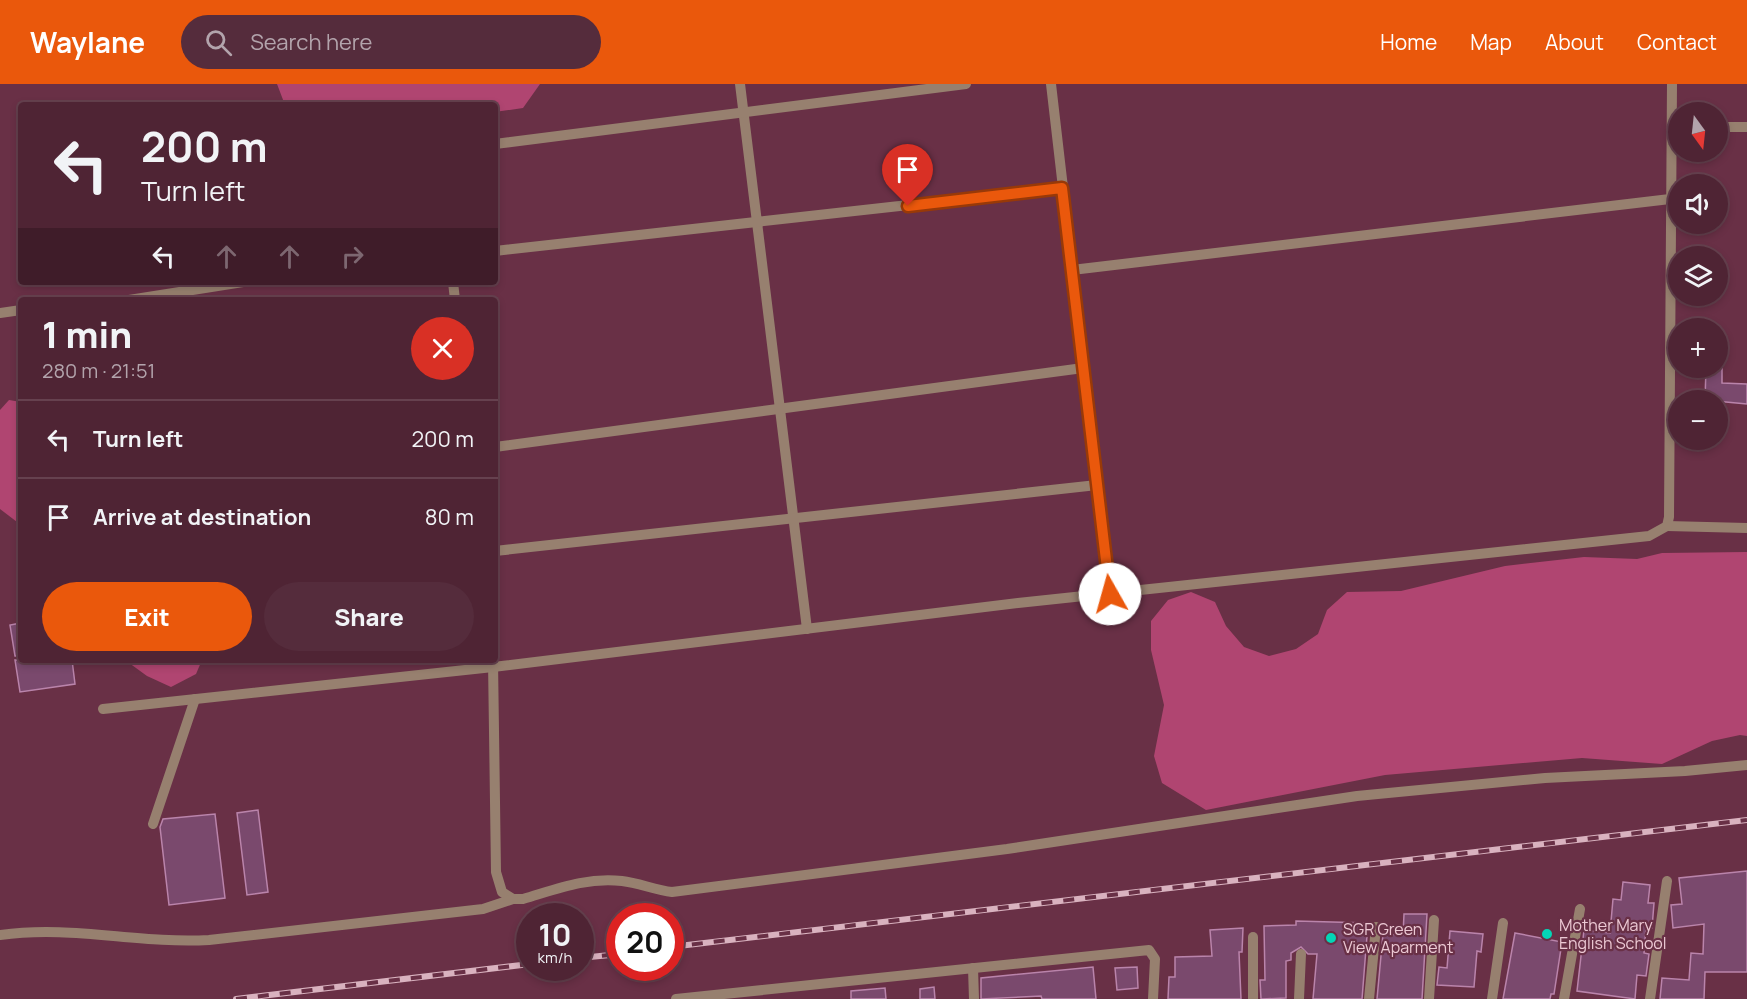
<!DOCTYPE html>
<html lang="en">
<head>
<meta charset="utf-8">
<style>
	body { margin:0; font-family:Manrope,sans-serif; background:#552c3c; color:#f1f3f6; height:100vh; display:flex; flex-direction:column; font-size:22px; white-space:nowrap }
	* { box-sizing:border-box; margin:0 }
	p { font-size:20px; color:#b3a4ac }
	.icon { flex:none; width:33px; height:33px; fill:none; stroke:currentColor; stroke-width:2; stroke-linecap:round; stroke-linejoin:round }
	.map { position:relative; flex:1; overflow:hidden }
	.side { position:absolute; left:18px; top:213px; width:480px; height:366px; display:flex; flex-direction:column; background:#4f2434; border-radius:6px; box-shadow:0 3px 9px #0003,0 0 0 2px #66414f }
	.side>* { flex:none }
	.guide { position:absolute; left:18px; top:18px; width:480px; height:183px; border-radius:6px; box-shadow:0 3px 9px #0003,0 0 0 2px #66414f; background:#4f2434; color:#f1f3f6; overflow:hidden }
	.needle { width:39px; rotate:165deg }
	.buttons { position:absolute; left:1668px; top:18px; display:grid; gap:12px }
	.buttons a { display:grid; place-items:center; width:60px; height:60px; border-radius:50%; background:#4f2434; box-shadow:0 3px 9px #0003,0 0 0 2px #66414f; font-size:30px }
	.speed { position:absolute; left:516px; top:819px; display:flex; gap:12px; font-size:30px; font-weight:700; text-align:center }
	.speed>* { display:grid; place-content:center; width:78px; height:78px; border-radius:50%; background:#4f2434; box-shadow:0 3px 9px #0003,0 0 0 2px #66414f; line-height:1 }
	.speed small { font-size:15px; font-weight:400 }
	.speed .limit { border:9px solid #d22; background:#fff; color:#111 }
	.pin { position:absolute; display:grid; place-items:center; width:51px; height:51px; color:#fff; margin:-62px -26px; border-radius:50% 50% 50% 0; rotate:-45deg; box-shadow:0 0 6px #0007 }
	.pin .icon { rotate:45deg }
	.me { position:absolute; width:66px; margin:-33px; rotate:353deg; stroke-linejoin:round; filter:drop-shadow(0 0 4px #0008) }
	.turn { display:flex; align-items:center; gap:21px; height:126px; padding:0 24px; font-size:27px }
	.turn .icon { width:78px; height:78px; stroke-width:2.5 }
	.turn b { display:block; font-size:42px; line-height:51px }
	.lanes { display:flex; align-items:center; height:57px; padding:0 24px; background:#0003; justify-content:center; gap:30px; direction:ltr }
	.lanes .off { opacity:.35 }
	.round { display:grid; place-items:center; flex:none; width:63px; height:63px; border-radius:32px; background:#552c3c }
	.summary { display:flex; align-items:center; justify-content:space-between; height:102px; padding:0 24px }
	h1 { font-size:36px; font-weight:800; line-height:45px }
	.primary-button { display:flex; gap:12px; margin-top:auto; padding:12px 24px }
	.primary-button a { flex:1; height:69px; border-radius:36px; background:#ea580c; color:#fff; font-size:24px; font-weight:800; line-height:69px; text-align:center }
	.primary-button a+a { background:#552c3c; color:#f1f3f6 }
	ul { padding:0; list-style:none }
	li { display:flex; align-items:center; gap:18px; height:78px; padding:0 24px; border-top:2px solid #66414f }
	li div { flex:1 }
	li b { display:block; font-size:22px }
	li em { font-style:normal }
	header { display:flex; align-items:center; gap:36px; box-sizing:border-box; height:84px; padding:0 30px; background:#ea580c; color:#fff }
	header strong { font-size:28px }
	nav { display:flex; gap:33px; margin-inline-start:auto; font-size:21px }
	.search { width:420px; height:54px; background:#552c3c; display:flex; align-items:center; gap:15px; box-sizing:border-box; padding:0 21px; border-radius:33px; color:#b3a4ac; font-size:22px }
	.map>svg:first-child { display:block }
	.forest { fill:#b04571 }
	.building { fill:#7a496d; stroke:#ba84ab; stroke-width:1.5 }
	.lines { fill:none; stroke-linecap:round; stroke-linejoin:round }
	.minor { stroke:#97806f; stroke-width:10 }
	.rail-casing { stroke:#d9b2bf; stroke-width:6 }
	.rail { stroke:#693046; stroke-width:4; stroke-dasharray:11; stroke-linecap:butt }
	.route-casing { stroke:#983908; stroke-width:15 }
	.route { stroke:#ea580c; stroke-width:10 }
	.poi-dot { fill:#04d5b6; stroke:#693046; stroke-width:2 }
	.labels { text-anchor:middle; stroke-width:4.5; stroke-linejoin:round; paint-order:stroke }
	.poi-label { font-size:16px; fill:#ecc9d4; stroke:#693046; text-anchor:start }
</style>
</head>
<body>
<header>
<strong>Waylane</strong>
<div class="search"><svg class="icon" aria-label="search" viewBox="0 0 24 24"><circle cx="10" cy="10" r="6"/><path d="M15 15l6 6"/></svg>Search here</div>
<nav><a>Home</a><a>Map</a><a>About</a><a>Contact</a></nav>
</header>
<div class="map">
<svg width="1747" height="915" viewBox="0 0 1747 915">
	<rect width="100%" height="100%" fill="#693046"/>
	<g class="forest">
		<polygon points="277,0 540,0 523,24 495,28 495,21 285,21"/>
		<polygon points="9,316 21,318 21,441 0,425 0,326"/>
		<polygon points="1747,468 1747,652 1740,651 1712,657 1662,680 1582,674 1385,691 1206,726 1162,699 1154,672 1164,621 1151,566 1151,537 1168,516 1191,508 1215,518 1226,542 1244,563 1269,572 1296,565 1318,550 1327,526 1347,508 1401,507 1505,482 1584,473 1637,475 1662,469"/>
		<polygon points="125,576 202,576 196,590 171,603 147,592"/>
	</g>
	<g class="building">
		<polygon points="1706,284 1722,284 1722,299 1747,300 1747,320 1705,316"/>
		<polygon points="21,539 21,572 15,572 10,541"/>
		<polygon points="15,576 72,576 75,600 20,608"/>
		<polygon points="258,726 268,808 247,811 237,729"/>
		<polygon points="215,730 225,814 169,821 160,743 163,735"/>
		<polygon points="1747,787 1747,888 1705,888 1704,915 1660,915 1662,894 1689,896 1691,869 1703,870 1704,840 1673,844 1671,821 1682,820 1679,794"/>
		<polygon points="1623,798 1650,801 1648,819 1654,819 1652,844 1646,843 1644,869 1649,870 1646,892 1637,891 1635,915 1577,907 1584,846 1610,849 1613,815 1621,816"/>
		<polygon points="1404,830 1427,830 1422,915 1377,915 1383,850 1403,851"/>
		<polygon points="1296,837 1368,839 1362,915 1313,915 1317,870 1308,870 1301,863 1291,869 1291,876 1286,877 1286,914 1261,915 1260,896 1265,896 1264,842 1296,841"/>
		<polygon points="1243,844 1242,868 1239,868 1241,915 1168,915 1169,893 1175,893 1175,873 1212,872 1210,846"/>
		<polygon points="1450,847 1483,850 1481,868 1477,867 1474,903 1437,901 1439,883 1447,884"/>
		<polygon points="1515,849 1562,858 1554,910 1551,910 1550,915 1503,915"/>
		<polygon points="1093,883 1096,915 1042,915 1041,912 981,915 981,894"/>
		<polygon points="1137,883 1138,904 1117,906 1115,884"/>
		<polygon points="934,903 935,915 920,915 920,905"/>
		<polygon points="885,904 886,915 851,915 851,907"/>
	</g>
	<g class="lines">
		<g class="minor">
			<polyline points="740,0 807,545"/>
			<polyline points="1051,0 1110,510"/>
			<polyline points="1718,43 1747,43"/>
			<polyline points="495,60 966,0"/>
			<polyline points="495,167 1062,104"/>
			<polyline points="1072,186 1670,115"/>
			<polyline points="453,198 455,216"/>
			<polyline points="129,216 243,198"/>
			<polyline points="0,229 21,226"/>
			<polyline points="495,363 1083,284"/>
			<polyline points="1667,442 1747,444"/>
			<polyline points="495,467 1097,401"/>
			<path d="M493,577L496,788L502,808L513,815H523C557,805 586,793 622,797C639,799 655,806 672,808L1007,765L1357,712L1545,694L1685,687L1747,681"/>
			<polyline points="103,625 493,583 1018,519 1649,452 1667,442 1669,433 1672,0"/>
			<polyline points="153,740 195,615"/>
			<path d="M0,851C73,841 137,860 209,856L483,825L513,815"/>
			<polyline points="973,884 974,915"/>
			<polyline points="676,915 1149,866 1155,875 1153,915"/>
			<polyline points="1253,915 1253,853"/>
			<polyline points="1299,915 1301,870"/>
			<polyline points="1369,915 1376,843"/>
			<polyline points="1429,915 1434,836"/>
			<polyline points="1492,915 1503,839"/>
			<polyline points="1564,915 1580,825"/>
			<polyline points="1650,915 1667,797"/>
		</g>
		<g class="rail-casing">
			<g id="rail">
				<polyline points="670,863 1747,736"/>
				<polyline points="580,874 620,870"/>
				<polyline points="236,915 530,880"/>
			</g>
		</g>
		<use href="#rail" class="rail"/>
	</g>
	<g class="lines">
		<g class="route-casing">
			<polyline id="route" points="908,122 1062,104 1110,510"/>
		</g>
		<use href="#route" class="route"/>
	</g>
	<g class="poi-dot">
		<circle cx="1547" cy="850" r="6"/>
		<circle cx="1331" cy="854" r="6"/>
	</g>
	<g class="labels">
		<g class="poi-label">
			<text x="1559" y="847">Mother Mary<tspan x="1559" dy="18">English School</tspan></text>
			<text x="1343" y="851">SGR Green<tspan x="1343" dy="18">View Aparment</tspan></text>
		</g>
	</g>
</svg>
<div class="buttons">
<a><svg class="needle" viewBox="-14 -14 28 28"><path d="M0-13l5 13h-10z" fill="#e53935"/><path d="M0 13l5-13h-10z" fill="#b3a4ac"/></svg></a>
<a><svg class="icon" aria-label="sound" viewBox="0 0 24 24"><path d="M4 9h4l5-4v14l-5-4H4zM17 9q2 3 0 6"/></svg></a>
<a><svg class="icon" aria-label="layers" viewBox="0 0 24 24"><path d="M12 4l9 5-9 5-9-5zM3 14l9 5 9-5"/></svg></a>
<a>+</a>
<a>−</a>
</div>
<div class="speed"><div>10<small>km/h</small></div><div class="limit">20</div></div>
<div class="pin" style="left:908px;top:122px;background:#d93025"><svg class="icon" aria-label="arrive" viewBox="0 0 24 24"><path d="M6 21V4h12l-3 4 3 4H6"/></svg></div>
<svg class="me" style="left:1110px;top:510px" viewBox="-20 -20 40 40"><circle r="19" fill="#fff"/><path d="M0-13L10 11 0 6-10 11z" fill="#ea580c"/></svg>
<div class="guide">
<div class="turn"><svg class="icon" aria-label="left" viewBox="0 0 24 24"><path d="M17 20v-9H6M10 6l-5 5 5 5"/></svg><div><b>200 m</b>Turn left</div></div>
<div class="lanes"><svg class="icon" aria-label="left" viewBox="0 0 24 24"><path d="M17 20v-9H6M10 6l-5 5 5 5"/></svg><svg class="icon off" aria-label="ahead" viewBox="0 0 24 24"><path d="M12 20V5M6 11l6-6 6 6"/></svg><svg class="icon off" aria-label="ahead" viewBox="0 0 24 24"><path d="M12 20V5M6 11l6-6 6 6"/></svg><svg class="icon off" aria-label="right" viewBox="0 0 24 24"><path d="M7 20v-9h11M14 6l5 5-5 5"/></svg></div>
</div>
<section class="side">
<div class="summary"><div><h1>1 min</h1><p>280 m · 21:51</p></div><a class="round" style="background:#d93025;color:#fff"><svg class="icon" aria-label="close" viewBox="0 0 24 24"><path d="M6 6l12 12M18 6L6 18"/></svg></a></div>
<ul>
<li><svg class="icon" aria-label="left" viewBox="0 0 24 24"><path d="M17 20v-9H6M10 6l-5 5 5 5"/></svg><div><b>Turn left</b></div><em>200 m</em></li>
<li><svg class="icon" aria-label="arrive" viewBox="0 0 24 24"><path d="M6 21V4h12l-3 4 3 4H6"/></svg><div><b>Arrive at destination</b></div><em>80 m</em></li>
</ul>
<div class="primary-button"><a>Exit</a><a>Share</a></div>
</section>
</div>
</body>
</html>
